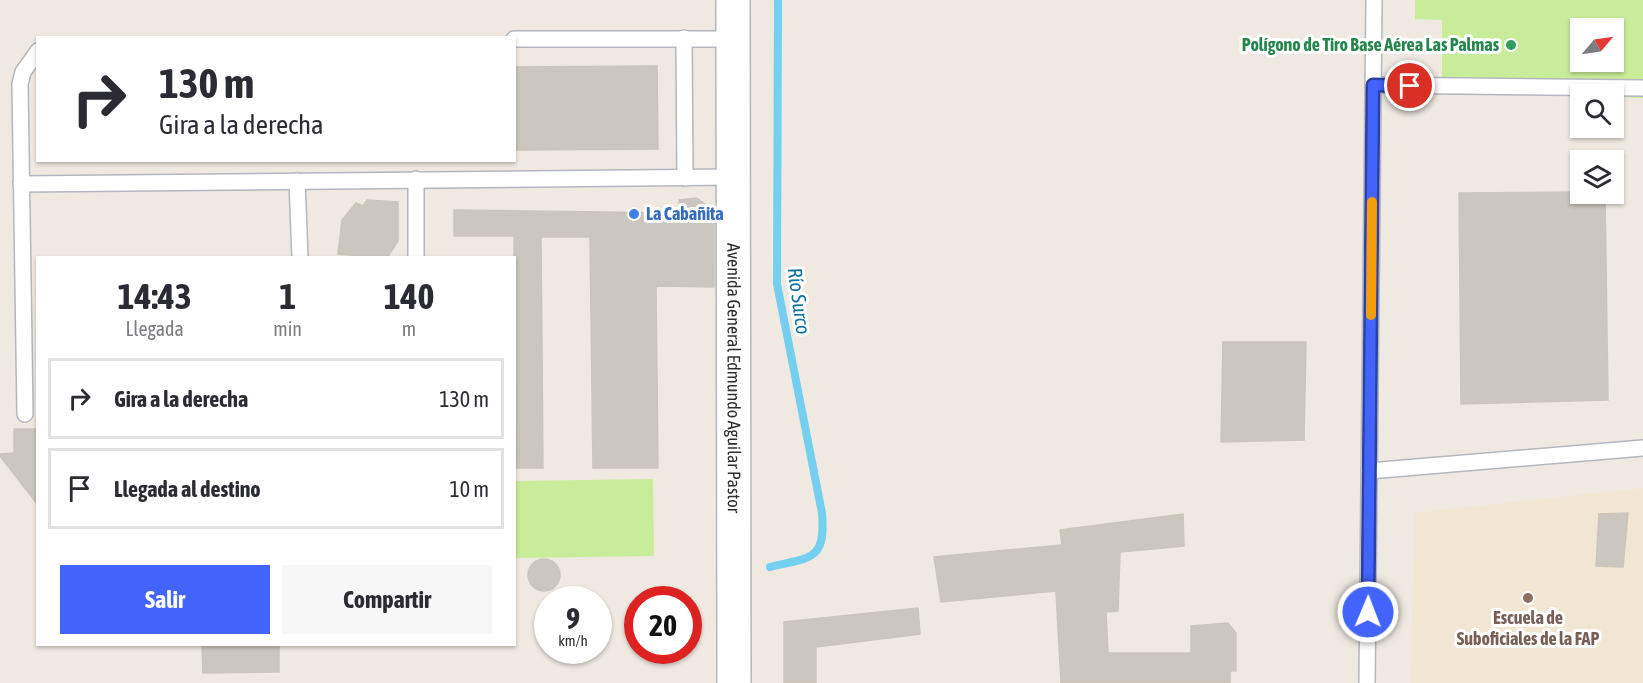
<!DOCTYPE html>
<html lang="es">
<head>
<meta charset="utf-8">
<style>
	body { margin:0; font-family:"Asap Condensed",sans-serif; background:#f7f7f7; color:#2b2b33; height:100vh; display:flex; flex-direction:column; font-size:22px; white-space:nowrap }
	* { box-sizing:border-box; margin:0 }
	p { font-size:20px; color:#7c7c81 }
	.icon { flex:none; width:33px; height:33px; fill:none; stroke:currentColor; stroke-width:2; stroke-linecap:round; stroke-linejoin:round }
	.map { position:relative; flex:1; overflow:hidden }
	.details { position:absolute; left:36px; top:256px; width:480px; height:390px; display:flex; flex-direction:column; background:#fff; border-radius:0px; box-shadow:0 2px 4px #0004 }
	.details>* { flex:none }
	.top-card { position:absolute; left:36px; top:36px; width:480px; height:126px; border-radius:0px; box-shadow:0 2px 4px #0004; background:#fff; color:#2b2b33; overflow:hidden }
	.needle { width:39px; rotate:61deg }
	.tools { position:absolute; left:1570px; top:18px; display:grid; gap:12px }
	.tools a { display:grid; place-items:center; width:54px; height:54px; border-radius:0px; background:#fff; box-shadow:0 2px 4px #0004; font-size:30px }
	.speed { position:absolute; left:534px; top:586px; display:flex; gap:12px; font-size:30px; font-weight:700; text-align:center }
	.speed>* { display:grid; place-content:center; width:78px; height:78px; border-radius:50%; background:#fff; box-shadow:0 2px 4px #0004; line-height:1 }
	.speed small { font-size:15px; font-weight:400 }
	.speed .limit { border:9px solid #d22; background:#fff; color:#111 }
	.pin { position:absolute; display:grid; place-items:center; width:51px; height:51px; color:#fff; margin:-26px; border:3px solid #fff; border-radius:50%; box-shadow:0 2px 6px #0007 }
	.me { position:absolute; width:66px; margin:-33px; rotate:1deg; stroke-linejoin:round; filter:drop-shadow(0 0 4px #0008) }
	.turn { display:flex; align-items:center; gap:21px; height:126px; padding:0 24px; font-size:27px }
	.turn .icon { width:78px; height:78px; stroke-width:2.5 }
	.turn b { display:block; font-size:42px; line-height:51px }
	.eta { display:flex; justify-content:space-evenly; align-items:center; height:102px; text-align:center }
	.eta b { font-size:36px; font-weight:700; line-height:42px }
	.action { display:flex; gap:12px; margin-top:auto; padding:12px 24px }
	.action a { flex:1; height:69px; border-radius:0px; background:#4264fb; color:#fff; font-size:24px; font-weight:700; line-height:69px; text-align:center }
	.action a+a { background:#f7f7f7; color:#2b2b33 }
	ul { padding:0; list-style:none }
	li { display:flex; align-items:center; gap:18px; height:81px; margin:0 12px 9px; padding:0 12px; border:3px solid #e1e1e2; border-radius:0px }
	li div { flex:1 }
	li b { display:block; font-size:22px }
	li em { font-style:normal }
	.map>svg:first-child { display:block }
	.education { fill:#f0e6d1 }
	.pitch { fill:#c9ec9a; fill-rule:evenodd }
	.lines { fill:none; stroke-linecap:round; stroke-linejoin:round }
	.stream { stroke:#75cff0; stroke-width:8 }
	.building { fill:#cbc7bf; stroke:#cbc5ba; stroke-width:1.5 }
	.service-casing { stroke:#b4b7c1; stroke-width:18 }
	.tertiary-casing { stroke:#b4b7c1; stroke-width:36 }
	.service { stroke:#fff; stroke-width:15 }
	.tertiary { stroke:#fff; stroke-width:33 }
	.route-casing { stroke:#2b41a3; stroke-width:15 }
	.route { stroke:#4264fb; stroke-width:10 }
	.slow { stroke:#f59e0b; stroke-width:10 }
	.leisure-dot { fill:#2e9e5b; stroke:#fff; stroke-width:2 }
	.shop-dot { fill:#3f7fe0; stroke:#fff; stroke-width:2 }
	.education-dot { fill:#8d6e63; stroke:#fff; stroke-width:2 }
	.labels { text-anchor:middle; stroke-width:6; stroke-linejoin:round; paint-order:stroke }
	.leisure-label { font-size:18px; font-weight:bold; fill:#27864d; stroke:#fff; text-anchor:end }
	.shop-label { font-size:18px; font-weight:bold; fill:#366cbe; stroke:#fff; text-anchor:start }
	.street-label { font-size:18px; fill:#2e2e2e; stroke:#fff }
	.education-label { font-size:18px; font-weight:bold; fill:#785e54; stroke:#fff }
	.water-label { font-size:20px; font-style:italic; fill:#0d6fa3; stroke:#fff }
</style>
</head>
<body>
<div class="map">
<svg width="1643" height="683" viewBox="0 0 1643 683">
	<rect width="100%" height="100%" fill="#efe9e1"/>
	<polygon class="education" points="1643,488 1643,683 1411,683 1414,513"/>
	<g class="pitch">
		<path d="M1415,0H1643V98L1614,97V94L1442,92V20L1415,19ZM1581,28H1614V62H1581Z"/>
		<polygon points="653,479 654,556 515,558 515,481"/>
	</g>
	<g class="lines">
		<path class="stream" d="M770,567C811,557 826,561 822,513L777,284L778,0"/>
	</g>
	<g class="building">
		<polygon points="657,66 658,149 514,150 514,67"/>
		<polygon points="1581,192 1605,194 1608,400 1461,404 1459,193"/>
		<polygon points="697,198 714,211 714,287 656,286 658,468 593,468 590,237 541,237 543,468 516,468 514,236 454,236 454,210 679,213 679,200"/>
		<polygon points="367,200 398,202 398,241 387,258 338,254 342,220 356,203 363,206"/>
		<polygon points="1223,342 1306,342 1304,440 1221,442"/>
		<polygon points="14,429 38,429 38,505 0,456 0,454 14,453"/>
		<polygon points="1628,513 1623,567 1596,566 1599,514"/>
		<polygon points="1183,514 1184,546 1120,552 1118,611 1106,612 1108,653 1191,653 1191,626 1228,623 1236,633 1236,671 1230,671 1230,683 1061,683 1056,591 941,602 934,557 1062,545 1060,530"/>
		<circle cx="544" cy="575" r="16"/>
		<polygon points="918,608 920,634 816,647 816,683 784,683 784,622"/>
		<polygon points="202,645 279,645 279,672 203,673"/>
	</g>
	<g class="lines">
		<g class="service-casing">
			<g id="service">
				<polyline points="684,38 685,178"/>
				<polyline points="514,39 733,39"/>
				<polyline points="1373,85 1643,88"/>
				<polyline points="416,179 416,258"/>
				<polyline points="297,181 300,258"/>
				<polyline points="21,184 732,177"/>
				<polyline points="25,414 20,84 23,72 38,51"/>
				<polyline points="1369,471 1643,448"/>
				<polyline points="1367,683 1374,0"/>
			</g>
		</g>
		<g class="tertiary-casing">
			<g id="tertiary">
				<path id="s1" d="M733,0L734,683"/>
			</g>
		</g>
		<use href="#service" class="service"/>
		<use href="#tertiary" class="tertiary"/>
	</g>
	<g class="lines">
		<g class="route-casing">
			<polyline id="route" points="1368,612 1373,85 1410,86"/>
		</g>
		<use href="#route" class="route"/>
		<polyline class="slow" points="1371,315 1372,202"/>
	</g>
	<circle class="leisure-dot" cx="1511" cy="45" r="6"/>
	<circle class="shop-dot" cx="634" cy="214" r="6"/>
	<circle class="education-dot" cx="1528" cy="598" r="6"/>
	<g class="labels">
		<g class="leisure-label">
			<text x="1499" y="51">Polígono de Tiro Base Aérea Las Palmas</text>
		</g>
		<g class="shop-label">
			<text x="646" y="220">La Cabañita</text>
		</g>
		<g class="street-label">
			<text dy="6" stroke="none"><textPath href="#s1" startOffset="378">Avenida General Edmundo Aguilar Pastor</textPath></text>
		</g>
		<g class="education-label">
			<text x="1528" y="624">Escuela de<tspan x="1528" dy="21">Suboficiales de la FAP</tspan></text>
		</g>
		<g class="water-label">
			<text transform="translate(799 301) rotate(82)" y="7">Río Surco</text>
		</g>
	</g>
</svg>
<div class="tools">
<a><svg class="needle" viewBox="-14 -14 28 28"><path d="M0-13l5 13h-10z" fill="#e53935"/><path d="M0 13l5-13h-10z" fill="#7c7c81"/></svg></a>
<a><svg class="icon" aria-label="search" viewBox="0 0 24 24"><circle cx="10" cy="10" r="6"/><path d="M15 15l6 6"/></svg></a>
<a><svg class="icon" aria-label="layers" viewBox="0 0 24 24"><path d="M12 4l9 5-9 5-9-5zM3 14l9 5 9-5"/></svg></a>
</div>
<div class="speed"><div>9<small>km/h</small></div><div class="limit">20</div></div>
<div class="pin" style="left:1410px;top:86px;background:#d93025"><svg class="icon" aria-label="arrive" viewBox="0 0 24 24"><path d="M6 21V4h12l-3 4 3 4H6"/></svg></div>
<svg class="me" style="left:1368px;top:612px" viewBox="-20 -20 40 40"><circle r="17" fill="#4264fb" stroke="#fff" stroke-width="3"/><path d="M0-11L8 9 0 5-8 9z" fill="#fff"/></svg>
<div class="top-card">
<div class="turn"><svg class="icon" aria-label="right" viewBox="0 0 24 24"><path d="M7 20v-9h11M14 6l5 5-5 5"/></svg><div><b>130 m</b>Gira a la derecha</div></div>
</div>
<section class="details">
<div class="eta">
<div><b>14:43</b><p>Llegada</p></div>
<div><b>1</b><p>min</p></div>
<div><b>140</b><p>m</p></div>
</div>
<ul>
<li><svg class="icon" aria-label="right" viewBox="0 0 24 24"><path d="M7 20v-9h11M14 6l5 5-5 5"/></svg><div><b>Gira a la derecha</b></div><em>130 m</em></li>
<li><svg class="icon" aria-label="arrive" viewBox="0 0 24 24"><path d="M6 21V4h12l-3 4 3 4H6"/></svg><div><b>Llegada al destino</b></div><em>10 m</em></li>
</ul>
<div class="action"><a>Salir</a><a>Compartir</a></div>
</section>
</div>
</body>
</html>
